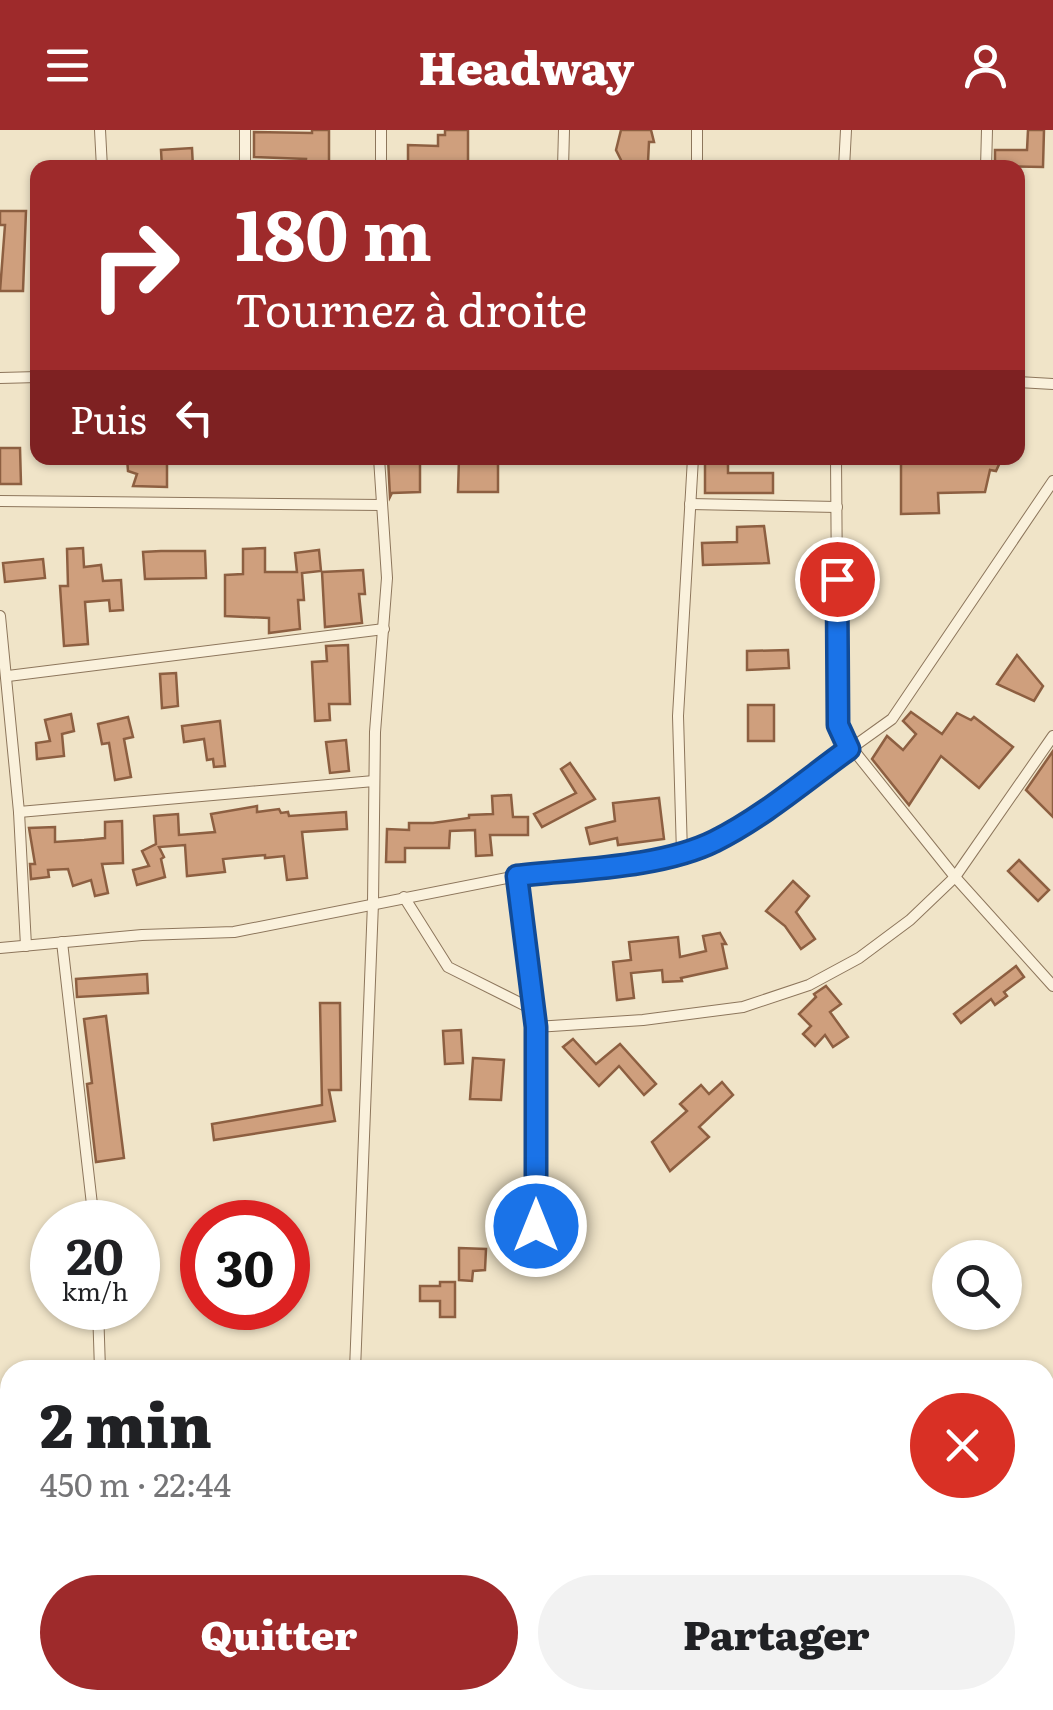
<!DOCTYPE html>
<html lang="fr">
<head>
<meta charset="utf-8">
<style>
	body { margin:0; font-family:Literata,serif; background:#f2f2f2; color:#202124; height:100vh; display:flex; flex-direction:column; font-size:38px; white-space:nowrap }
	* { box-sizing:border-box; margin:0 }
	p { font-size:32px; color:#757577 }
	.icon { flex:none; width:55px; height:55px; fill:none; stroke:currentColor; stroke-width:2; stroke-linecap:round; stroke-linejoin:round }
	.map { position:relative; flex:1; overflow:hidden }
	.sheet { position:absolute; left:0px; top:1230px; width:1055px; height:350px; display:flex; flex-direction:column; background:#fff; border-radius:30px 30px 0 0; box-shadow:0 2px 8px #0004 }
	.sheet>* { flex:none }
	.hud { position:absolute; left:30px; top:30px; width:995px; height:305px; border-radius:20px; box-shadow:0 2px 8px #0004; background:#9e2a2b; color:#fff; overflow:hidden }
	.fabs { position:absolute; left:932px; top:1110px; display:grid; gap:20px }
	.fabs a { display:grid; place-items:center; width:90px; height:90px; border-radius:50%; background:#fff; box-shadow:0 2px 8px #0004; font-size:50px }
	.speed { position:absolute; left:30px; top:1070px; display:flex; gap:20px; font-size:50px; font-weight:700; text-align:center }
	.speed>* { display:grid; place-content:center; width:130px; height:130px; border-radius:50%; background:#fff; box-shadow:0 2px 8px #0004; line-height:1 }
	.speed small { font-size:25px; font-weight:400 }
	.speed .limit { border:15px solid #d22; background:#fff; color:#111 }
	.pin { position:absolute; display:grid; place-items:center; width:85px; height:85px; color:#fff; margin:-42px; border:5px solid #fff; border-radius:50%; box-shadow:0 2px 10px #0007 }
	.me { position:absolute; width:110px; margin:-55px; rotate:0deg; stroke-linejoin:round; filter:drop-shadow(0 0 8px #0008) }
	.turn { display:flex; align-items:center; gap:35px; height:210px; padding:0 40px; font-size:45px }
	.turn .icon { width:130px; height:130px; stroke-width:2.5 }
	.turn b { display:block; font-size:70px; line-height:85px }
	.then { display:flex; align-items:center; height:95px; padding:0 40px; background:#0003; gap:20px; font-size:38px }
	.round { display:grid; place-items:center; flex:none; width:105px; height:105px; border-radius:52px; background:#f2f2f2 }
	.overview { display:flex; align-items:center; justify-content:space-between; height:170px; padding:0 40px }
	h1 { font-size:60px; font-weight:800; line-height:75px }
	.primary-button { display:flex; gap:20px; margin-top:auto; padding:20px 40px }
	.primary-button a { flex:1; height:115px; border-radius:60px; background:#9e2a2b; color:#fff; font-size:40px; font-weight:800; line-height:115px; text-align:center }
	.primary-button a+a { background:#f2f2f2; color:#202124 }
	header { display:flex; justify-content:space-between; align-items:center; height:130px; padding:0 40px; background:#9e2a2b; color:#fff; font-size:45px; font-weight:800 }
	.map>svg:first-child { display:block }
	.building { fill:#cf9f7d; stroke:#8d5f41; stroke-width:2.5 }
	.lines { fill:none; stroke-linecap:round; stroke-linejoin:round }
	.minor-casing { stroke:#8d765c; stroke-width:12 }
	.minor { stroke:#faf1dc; stroke-width:10 }
	.route-casing { stroke:#114b97; stroke-width:25 }
	.route { stroke:#1a73e8; stroke-width:18 }
</style>
</head>
<body>
<header><svg class="icon" aria-label="menu" viewBox="0 0 24 24"><path d="M4 6h16M4 12h16M4 18h16"/></svg>Headway<svg class="icon" aria-label="person" viewBox="0 0 24 24"><circle cx="12" cy="8" r="4"/><path d="M4 21q1-7 8-7t8 7"/></svg></header>
<div class="map">
<svg width="1053" height="1580" viewBox="0 0 1053 1580">
	<rect width="100%" height="100%" fill="#f0e4c8"/>
	<g class="building">
		<polygon points="312,0 329,0 329,38 305,38 306,29 254,27 254,2 312,3"/>
		<polygon points="445,0 468,0 468,37 408,38 408,15 438,16 438,5 445,5"/>
		<polygon points="621,0 651,0 654,12 649,12 648,32 623,34 616,20"/>
		<polygon points="1028,0 1044,0 1043,37 995,36 995,20 1027,20"/>
		<polygon points="192,18 193,38 162,38 161,20"/>
		<polygon points="0,81 26,81 23,161 0,161 5,95 0,95"/>
		<polygon points="0,318 20,318 21,354 0,354"/>
		<polygon points="127,328 167,328 167,357 133,356 137,344 128,341"/>
		<polygon points="388,328 420,328 420,362 392,363 390,367"/>
		<polygon points="459,328 498,328 498,362 458,362"/>
		<polygon points="705,328 728,328 728,343 773,343 773,363 705,363"/>
		<polygon points="1002,328 996,341 990,340 985,362 938,363 939,383 901,384 901,332"/>
		<polygon points="764,396 769,433 703,435 702,413 737,412 737,397"/>
		<polygon points="83,418 84,437 101,435 103,451 121,450 123,480 110,481 109,470 85,472 88,514 64,516 60,456 68,456 67,419"/>
		<polygon points="265,418 265,442 297,442 295,423 319,420 321,441 302,443 304,470 298,470 300,499 269,503 269,488 225,486 225,445 243,444 243,419"/>
		<polygon points="161,421 205,421 206,448 145,449 143,422"/>
		<polygon points="43,429 45,448 5,452 3,433"/>
		<polygon points="363,440 365,464 359,464 362,493 325,497 322,442"/>
		<polygon points="348,515 350,574 329,574 330,590 315,591 312,532 327,531 326,516"/>
		<polygon points="788,520 789,538 747,540 747,521"/>
		<polygon points="1017,525 1043,556 1034,571 997,554"/>
		<polygon points="176,543 178,576 162,578 160,544"/>
		<rect x="748" y="575" width="26" height="36"/>
		<polygon points="911,582 942,604 957,583 971,590 974,587 1013,617 979,658 941,626 909,675 872,629 887,606 903,620 916,604 903,591"/>
		<polygon points="71,584 74,601 62,604 64,626 37,629 36,613 50,611 45,590"/>
		<polygon points="128,587 133,607 124,609 131,647 115,650 109,613 102,614 98,594"/>
		<polygon points="220,591 225,636 214,637 213,629 207,630 204,609 184,612 182,596"/>
		<polygon points="346,610 349,641 330,643 326,612"/>
		<polygon points="1053,621 1053,687 1026,660"/>
		<polygon points="570,633 595,669 542,697 534,684 576,663 561,639"/>
		<polygon points="511,665 513,687 528,687 528,705 490,705 492,725 476,726 475,700 450,701 449,718 405,718 405,732 386,732 387,699 409,700 409,693 433,693 469,688 469,685 493,684 492,666"/>
		<polygon points="659,668 664,709 618,715 617,708 590,714 586,698 615,691 613,673"/>
		<polygon points="257,676 257,682 279,679 281,683 288,682 289,686 346,682 347,699 302,702 307,748 287,750 284,726 265,728 265,725 223,729 225,742 187,746 185,715 159,717 164,727 161,729 165,747 137,755 133,740 149,736 142,721 156,714 154,686 178,684 179,705 215,702 211,684"/>
		<polygon points="122,691 123,733 102,734 108,763 95,766 91,750 73,756 68,739 48,740 49,747 31,749 30,734 35,734 29,698 55,697 55,712 84,710 105,708 105,692"/>
		<polygon points="1019,730 1049,760 1038,771 1008,741"/>
		<polygon points="793,751 809,766 796,782 815,809 801,819 785,796 766,781"/>
		<polygon points="720,803 726,814 722,814 727,838 681,848 682,851 663,852 662,840 631,843 634,868 617,870 613,832 631,830 629,812 678,807 680,827 706,821 703,806"/>
		<polygon points="1016,836 1024,847 1004,862 1007,866 995,875 991,869 961,893 954,884"/>
		<polygon points="147,844 148,863 77,867 76,849"/>
		<polygon points="826,856 841,874 830,882 848,907 833,917 825,905 815,916 803,904 811,896 799,884 816,867 814,864"/>
		<polygon points="320,873 340,873 341,960 329,960 335,991 214,1010 212,994 322,975"/>
		<polygon points="106,886 124,1028 96,1032 87,954 92,953 84,889"/>
		<polygon points="461,900 463,933 445,934 443,901"/>
		<polygon points="573,909 596,934 620,914 656,954 644,965 619,936 599,956 563,917"/>
		<polygon points="473,928 504,930 501,970 470,969"/>
		<polygon points="722,952 733,965 699,997 709,1007 670,1041 652,1012 687,981 680,974 701,955 709,964"/>
		<polygon points="459,1118 486,1119 485,1140 473,1141 472,1151 459,1150"/>
		<polygon points="440,1152 455,1152 455,1187 440,1187 440,1171 420,1171 420,1156 440,1156"/>
	</g>
	<g class="lines">
		<g class="minor-casing">
			<g id="minor">
				<polyline points="100,0 102,38"/>
				<polyline points="245,0 245,38"/>
				<polyline points="697,0 697,38"/>
				<polyline points="381,38 381,0"/>
				<polyline points="563,38 564,0"/>
				<polyline points="844,38 846,0"/>
				<polyline points="986,38 987,0"/>
				<polyline points="0,248 38,247"/>
				<polyline points="1018,252 1053,254"/>
				<polyline points="836,328 838,595 843,607 955,747 1053,856"/>
				<polyline points="0,371 381,375"/>
				<polyline points="690,374 837,377"/>
				<polyline points="0,486 19,682 26,816"/>
				<polyline points="8,546 384,499"/>
				<polyline points="19,682 374,651"/>
				<polyline points="682,723 678,586 693,328"/>
				<polyline points="517,746 536,897 536,1136"/>
				<polyline points="404,767 448,837 534,880"/>
				<polyline points="62,812 94,1092"/>
				<polyline points="0,818 142,805 234,802 517,746 682,723 714,712 758,685 892,589 1053,351"/>
				<polyline points="536,897 643,890 743,877 809,855 859,828 910,790 955,747 1053,606"/>
				<polyline points="98,1178 100,1240"/>
				<polyline points="355,1240 373,773 375,602 387,448 379,328"/>
				<polyline points="0,1535 10,1521"/>
				<polyline points="842,1570 851,1580"/>
				<polyline points="1007,1570 1029,1580"/>
				<polyline points="724,1580 725,1570"/>
				<polyline points="898,1580 928,1577 948,1570"/>
			</g>
		</g>
		<use href="#minor" class="minor"/>
	</g>
	<g class="lines">
		<g class="route-casing">
			<path id="route" d="M536,1096V897L517,746C577,739 661,738 715,711C763,687 806,650 849,619L838,595L837,449"/>
		</g>
		<use href="#route" class="route"/>
	</g>
</svg>
<div class="fabs">
<a><svg class="icon" aria-label="search" viewBox="0 0 24 24"><circle cx="10" cy="10" r="6"/><path d="M15 15l6 6"/></svg></a>
</div>
<div class="speed"><div>20<small>km/h</small></div><div class="limit">30</div></div>
<div class="pin" style="left:837px;top:449px;background:#d93025"><svg class="icon" aria-label="arrive" viewBox="0 0 24 24"><path d="M6 21V4h12l-3 4 3 4H6"/></svg></div>
<svg class="me" style="left:536px;top:1096px" viewBox="-20 -20 40 40"><circle r="17" fill="#1a73e8" stroke="#fff" stroke-width="3"/><path d="M0-11L8 9 0 5-8 9z" fill="#fff"/></svg>
<div class="hud">
<div class="turn"><svg class="icon" aria-label="right" viewBox="0 0 24 24"><path d="M7 20v-9h11M14 6l5 5-5 5"/></svg><div><b>180 m</b>Tournez à droite</div></div>
<div class="then">Puis<svg class="icon" aria-label="left" viewBox="0 0 24 24"><path d="M17 20v-9H6M10 6l-5 5 5 5"/></svg></div>
</div>
<section class="sheet">
<div class="overview"><div><h1>2 min</h1><p>450 m · 22:44</p></div><a class="round" style="background:#d93025;color:#fff"><svg class="icon" aria-label="close" viewBox="0 0 24 24"><path d="M6 6l12 12M18 6L6 18"/></svg></a></div>
<div class="primary-button"><a>Quitter</a><a>Partager</a></div>
</section>
</div>
</body>
</html>
